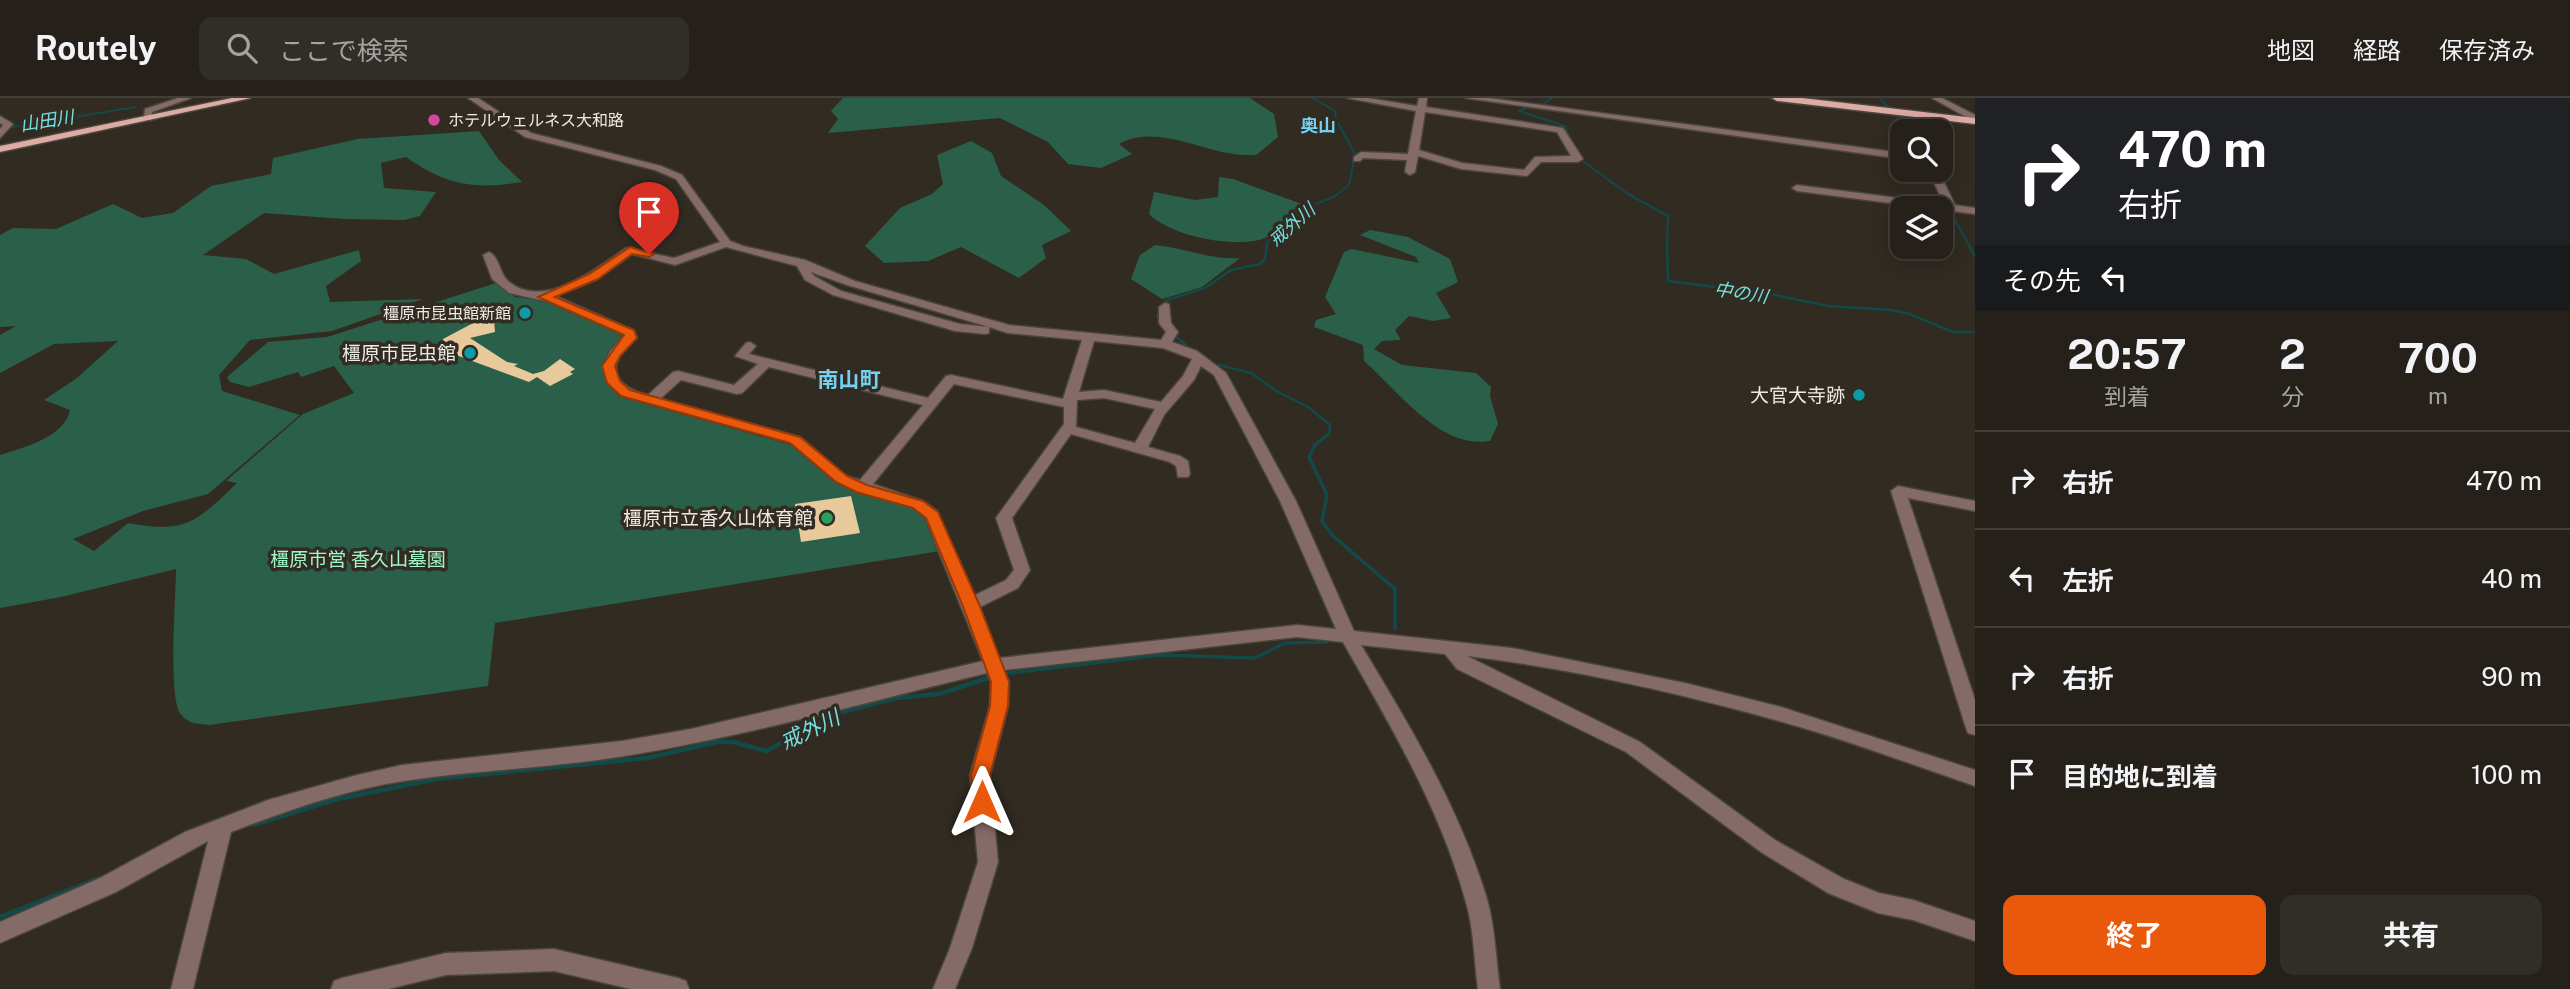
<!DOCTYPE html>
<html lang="ja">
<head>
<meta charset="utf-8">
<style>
	body { margin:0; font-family:"Public Sans","Noto Sans JP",sans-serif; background:#312d27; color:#f1f3f6; height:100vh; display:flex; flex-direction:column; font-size:26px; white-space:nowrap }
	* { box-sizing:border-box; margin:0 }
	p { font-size:23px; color:#a3a3a2 }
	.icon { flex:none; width:38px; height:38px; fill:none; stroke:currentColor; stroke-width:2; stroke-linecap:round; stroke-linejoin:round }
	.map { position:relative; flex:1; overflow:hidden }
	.sheet { display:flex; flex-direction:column; background:#25201a; width:595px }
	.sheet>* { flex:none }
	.banner { background:#202124; color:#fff; overflow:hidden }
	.buttons { position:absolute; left:1890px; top:21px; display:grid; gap:14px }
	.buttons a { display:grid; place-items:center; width:63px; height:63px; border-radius:14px; background:#25201a; box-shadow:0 4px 18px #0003,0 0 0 2px #423e39; font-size:35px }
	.pin { position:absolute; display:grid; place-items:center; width:60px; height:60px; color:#fff; margin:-72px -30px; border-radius:50% 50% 50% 0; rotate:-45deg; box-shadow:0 0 7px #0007 }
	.pin .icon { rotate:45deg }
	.me { position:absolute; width:77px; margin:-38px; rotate:0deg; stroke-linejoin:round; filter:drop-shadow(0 0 5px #0008) }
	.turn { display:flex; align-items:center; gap:24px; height:147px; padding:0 28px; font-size:32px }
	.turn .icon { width:91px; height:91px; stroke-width:2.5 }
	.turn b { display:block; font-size:49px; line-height:60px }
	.then { display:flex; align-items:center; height:66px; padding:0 28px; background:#0003; gap:14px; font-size:26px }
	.eta { display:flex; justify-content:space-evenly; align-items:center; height:119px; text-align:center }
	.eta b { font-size:42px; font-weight:700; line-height:49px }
	.action { display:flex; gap:14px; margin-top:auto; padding:14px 28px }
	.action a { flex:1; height:80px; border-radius:14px; background:#ea580c; color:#fff; font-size:28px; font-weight:700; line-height:80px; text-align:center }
	.action a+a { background:#312d27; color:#f1f3f6 }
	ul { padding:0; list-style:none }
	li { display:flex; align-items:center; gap:21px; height:98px; padding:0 28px; border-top:2px solid #423e39 }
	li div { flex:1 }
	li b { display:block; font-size:26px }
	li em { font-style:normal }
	header { display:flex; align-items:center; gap:42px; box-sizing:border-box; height:98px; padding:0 35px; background:#25201a; border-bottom:2px solid #423e39 }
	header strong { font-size:33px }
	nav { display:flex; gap:38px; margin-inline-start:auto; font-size:24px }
	.search { width:490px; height:63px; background:#312d27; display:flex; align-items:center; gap:18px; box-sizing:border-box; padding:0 24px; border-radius:14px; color:#a3a3a2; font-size:26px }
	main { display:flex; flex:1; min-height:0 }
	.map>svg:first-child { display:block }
	.green { fill:#2a6049 }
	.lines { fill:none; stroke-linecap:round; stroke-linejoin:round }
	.stream-far3 { stroke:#124a4a; stroke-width:2 }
	.stream-far2 { stroke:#124a4a; stroke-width:2.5 }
	.stream-far1 { stroke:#124a4a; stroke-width:3.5 }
	.stream { stroke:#124a4a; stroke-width:4.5 }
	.building { fill:#e8c99b }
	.minor-casing { stroke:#4b463d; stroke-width:3 }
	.major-casing { stroke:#4b463d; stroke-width:3 }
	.minor { fill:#846b68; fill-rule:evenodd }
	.major { fill:#dcaba4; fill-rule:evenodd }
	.route { fill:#ea580c; stroke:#983908; stroke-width:2 }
	.hotel-dot { fill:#d1479c; stroke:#312b22; stroke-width:2.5 }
	.culture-dot { fill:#0f9aa8; stroke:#312b22; stroke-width:2.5 }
	.leisure-dot { fill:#2e9e5b; stroke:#312b22; stroke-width:2.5 }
	.labels { text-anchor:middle; stroke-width:7; stroke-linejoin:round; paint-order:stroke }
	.far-poi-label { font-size:16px; fill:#ede9e4; stroke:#312b22; text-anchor:start }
	.far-water-label { font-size:18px; font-style:italic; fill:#74e1e0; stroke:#312b22 }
	.far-neighbourhood-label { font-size:18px; font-weight:bold; fill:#74d1f2; stroke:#312b22 }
	.poi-label { font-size:19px; fill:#ede9e4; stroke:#312b22; text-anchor:end }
	.park-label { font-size:19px; fill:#9ff4cc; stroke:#312b22 }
	.neighbourhood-label { font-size:21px; font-weight:bold; fill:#74d1f2; stroke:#312b22 }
	.water-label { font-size:21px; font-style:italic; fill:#74e1e0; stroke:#312b22 }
</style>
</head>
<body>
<header>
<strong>Routely</strong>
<div class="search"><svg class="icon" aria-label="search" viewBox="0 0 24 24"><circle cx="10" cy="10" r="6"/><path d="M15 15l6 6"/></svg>ここで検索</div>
<nav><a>地図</a><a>経路</a><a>保存済み</a></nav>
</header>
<main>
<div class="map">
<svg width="1975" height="891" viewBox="0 0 1975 891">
	<rect width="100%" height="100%" fill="#312b22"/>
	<g class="green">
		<path d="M843,0H1250L1274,16L1278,39L1256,57C1247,57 1237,57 1228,55C1195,49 1151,27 1119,46L1132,56L1101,70L1068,66L1048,44L1000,20L828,35L838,21L831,13Z"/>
		<path d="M479,33L499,62L522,84C474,92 446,87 406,59L381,65L384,90L436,94L420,118L404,122L344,121L264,115L203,157L246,161L274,176L359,152L361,163L326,188L330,204L423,201L332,233L250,242L219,277L222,293L300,317L208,396L143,413L73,441L94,453L128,425C187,436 196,424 237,385L226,383L303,316L354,295L334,268L301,279L298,274L249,289L230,284L227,279L268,244L327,239L496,185L515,199L551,203L566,212L613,228L624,240L605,262V279L612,290L646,306L798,349L841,387L916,408L925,413L940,453L495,525L488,588L209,627C197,626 186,625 180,615C168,597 176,498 176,471L61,499L0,510V357C24,349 64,340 70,312L44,302L77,280L118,243L54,246L0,275V237L16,228L0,229V137L13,130L56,131L113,106L142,120L173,115L211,88L271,76L273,60L358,41Z"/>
		<polygon points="971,43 992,55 1001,78 1044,107 1071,133 1042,147 1046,160 1019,180 961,149 928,163 884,165 865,148 900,110 932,96 943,86 937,57"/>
		<path d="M1219,79L1233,81L1310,109C1295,119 1276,138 1259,142C1229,149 1171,138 1149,116L1154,94L1195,102L1218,99Z"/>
		<path d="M1370,132L1408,139L1450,161L1458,184L1436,195L1451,220L1433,223L1409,218L1395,232L1401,242L1382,243L1374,251L1402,267L1476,275L1491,289L1490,298L1498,326L1490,343C1439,351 1399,293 1364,263L1363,247L1314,229L1316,222L1336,216L1325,199L1344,154L1352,151L1419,165L1416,159L1360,137Z"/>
		<path d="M1155,147C1184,150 1211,162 1240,160L1202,189L1162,201L1131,181L1140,157Z"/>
	</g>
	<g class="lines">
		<g class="stream-far3">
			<polyline points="1880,0 1888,9"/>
			<polyline points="1528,9 1519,13 1565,28 1570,41"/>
			<polyline points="1539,9 1552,0"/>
			<polyline points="1895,16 1906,33"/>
			<polyline points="0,31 136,9"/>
			<polyline points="1584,64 1628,96 1668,118 1667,149"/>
			<polyline points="1927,72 1970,149"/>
			<polyline points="1266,149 1267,144 1315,106 1334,99 1349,87 1355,56 1336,21 1335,13 1313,0"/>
		</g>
		<g class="stream-far2">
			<polyline points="1667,148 1668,183 1769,196 1828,208 1890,212 1907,215 1953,234 1975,234"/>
			<polyline points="1969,148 1975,158"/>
			<polyline points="1161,225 1157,218 1167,202 1205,190 1231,172 1260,166 1265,161 1267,148"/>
			<polyline points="1174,237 1186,247"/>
			<polyline points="1219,267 1251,275 1278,294 1308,309 1330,327 1329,336 1325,339"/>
		</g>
		<g class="stream-far1">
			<polyline points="1327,337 1315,347 1309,359 1327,397 1322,423 1333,438 1395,491 1395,531"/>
			<polyline points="1002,576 1161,557 1255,560 1285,545 1327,544"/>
			<polyline points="983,582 991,579"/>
		</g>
		<g class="stream">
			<polyline points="253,727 338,701 436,681 647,660 717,644 733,644 766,653 839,615 896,600 939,596 988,580"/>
			<polyline points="0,819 102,779"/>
		</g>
	</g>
	<g class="building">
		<polygon points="494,222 495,234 470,240 507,264 518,266 514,268 533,276 544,273 560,261 575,271 570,274 573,276 550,288 537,279 529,284 448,254 451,244 444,245 443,241 477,223"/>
		<polygon points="851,398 860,435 801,444 795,406"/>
	</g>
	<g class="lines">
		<g class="minor-casing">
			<g id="minor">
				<polygon points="178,0 191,0 152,14 151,22 144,20 145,11"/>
				<path d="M468,0H478L531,35L661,68L682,77L730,143L743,148L805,162L855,183L1009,227L1161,242L1166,234L1159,225V209L1165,205L1169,206L1171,225L1178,234L1172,244L1197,253L1226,275L1296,403L1354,533L1512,550L1685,585L1781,609L1975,672V688C1910,666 1845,641 1779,623C1680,595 1568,570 1467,558L1640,644L1775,742L1844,781L1879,795L1913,802L1975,823V843L1913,822L1878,815L1828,795L1761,754L1626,654L1457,571L1445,556L1361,547C1410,628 1459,709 1487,801C1495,829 1496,862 1500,891H1478C1474,862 1474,829 1465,801C1439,708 1390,627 1343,544L1297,539L1004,572L1009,584L1008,608L990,677L998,764L972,850L955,891H933L950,850L978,764L970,677L990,608L991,584L987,575C867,604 747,638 625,658C552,670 477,672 404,683C345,692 286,713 231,734L193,891H171L208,743L116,794L0,845V824L100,780L185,734L268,702L357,677L402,667L622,643L691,631L983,563L925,420L913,409L857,393L836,384L790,345L620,298L607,285L603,268L610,253L624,237L549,204L509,195L492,181L483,157L489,154C500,159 499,176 509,184C545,212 596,171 626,150L674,160L720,144L676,81L655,72L525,39ZM726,149L797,168L805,182L833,197L955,233L985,236L989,235V229L1008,235L1082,242L1063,301L951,277L946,278L928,300L749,256L756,248L750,244L746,245L735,258L758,266L734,287L678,273L673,274L648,297C632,293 607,282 619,260C623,252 631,246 637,239L633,232L556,198L597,181L632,156L675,167ZM811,174L847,187L989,229L960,226L841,193L814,178ZM1094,243L1163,250L1192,261L1183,278L1161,304L1104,292L1079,294ZM1201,268L1214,277L1280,403L1336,531L1297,527L999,560L978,510L1018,490L1030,472L1012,420L1071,336L1170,364L1176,368L1178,379H1188L1190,376L1188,363L1180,358L1148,349L1164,317L1194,282ZM769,269L923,307L860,382L846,378L800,339L660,301L681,282L737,296L742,295ZM954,286L1064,309V326L996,420L1014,472L1006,482L973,498L937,413L923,403L873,386ZM1104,300L1155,311L1135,345L1076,329L1077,302Z"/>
				<path d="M1347,0H1368L1417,8L1419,0H1427L1426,9L1563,30L1583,61L1578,64H1541L1527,78L1461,71L1418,58L1415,74L1410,77L1405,74L1407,62L1363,60L1360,63H1354V59L1361,54L1408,56L1416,13ZM1425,14L1557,34L1571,58L1535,59L1524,72L1462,65L1419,52Z"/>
				<polygon points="1466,0 1489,0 1902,55 1902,61"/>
				<polygon points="1932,0 1942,0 1975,17 1975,24"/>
				<polygon points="0,18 13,26 0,40 0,31 3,27 0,25"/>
				<polygon points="1928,72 1938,72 1955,107 1975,110 1975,116 1797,93 1792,90 1797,87 1944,106"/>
				<polygon points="1898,388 1975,403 1975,413 1908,400 1975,602 1975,637 1968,635 1966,630 1891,393"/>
				<polygon points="554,851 678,880 686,883 689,891 631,891 554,873 446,877 388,891 331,891 334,883 342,880 446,855"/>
			</g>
		</g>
		<g class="major-casing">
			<g id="major">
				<polygon points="232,0 251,0 0,54 0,48"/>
				<polygon points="1772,0 1802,0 1975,20 1975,26 1777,3"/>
			</g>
		</g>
		<use href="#minor" class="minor"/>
		<use href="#major" class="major"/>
	</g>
	<polygon class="route" points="630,149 654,156 649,159 632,156 598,181 555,199 634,232 637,240 620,258 615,268 620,283 630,292 800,339 847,378 867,387 923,403 938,414 979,506 1009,584 1008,608 990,677 993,704 990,710 982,713 975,710 971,677 990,608 991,584 962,506 926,420 913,410 856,394 836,384 790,345 621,298 607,285 602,268 624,237 538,199 589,176"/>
	<circle class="hotel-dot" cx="434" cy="22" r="7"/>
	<g class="culture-dot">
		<circle cx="525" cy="215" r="7"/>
		<circle cx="470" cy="255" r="7"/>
		<circle cx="1859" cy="297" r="7"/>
	</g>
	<circle class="leisure-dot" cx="827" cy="420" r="7"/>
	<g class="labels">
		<g class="far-poi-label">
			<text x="448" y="28">ホテルウェルネス大和路</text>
			<text x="511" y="221" text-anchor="end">橿原市昆虫館新館</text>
		</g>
		<g class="far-water-label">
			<text transform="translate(47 23) rotate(-9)" y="6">山田川</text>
			<text transform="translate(1292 127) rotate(-41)" y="6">戒外川</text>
			<text transform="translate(1741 195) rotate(9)" y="6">中の川</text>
		</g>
		<g class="far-neighbourhood-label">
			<text x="1318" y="34">奥山</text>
		</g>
		<g class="poi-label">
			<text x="456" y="262">橿原市昆虫館</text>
			<text x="1845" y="304">大官大寺跡</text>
			<text x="813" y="427">橿原市立香久山体育館</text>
		</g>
		<g class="park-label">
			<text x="358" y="468">橿原市営 香久山墓園</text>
		</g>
		<g class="neighbourhood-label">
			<text x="849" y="289">南山町</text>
		</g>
		<g class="water-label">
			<text transform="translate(810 632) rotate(-26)" y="7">戒外川</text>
		</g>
	</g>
</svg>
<div class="buttons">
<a><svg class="icon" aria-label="search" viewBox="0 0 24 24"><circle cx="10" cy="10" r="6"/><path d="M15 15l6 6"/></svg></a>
<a><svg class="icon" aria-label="layers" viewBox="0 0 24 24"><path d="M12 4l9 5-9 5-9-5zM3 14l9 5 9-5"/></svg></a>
</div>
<div class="pin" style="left:649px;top:156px;background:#d93025"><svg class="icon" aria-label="arrive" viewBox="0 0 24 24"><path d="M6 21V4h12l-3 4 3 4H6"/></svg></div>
<svg class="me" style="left:982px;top:704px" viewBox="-20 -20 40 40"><path d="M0-17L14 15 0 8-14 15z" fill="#ea580c" stroke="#fff" stroke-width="4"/></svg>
</div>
<section class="sheet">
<div class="banner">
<div class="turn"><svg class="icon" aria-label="right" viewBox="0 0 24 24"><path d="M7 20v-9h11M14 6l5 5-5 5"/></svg><div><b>470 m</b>右折</div></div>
<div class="then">その先<svg class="icon" aria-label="left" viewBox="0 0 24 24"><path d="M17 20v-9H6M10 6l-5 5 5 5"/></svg></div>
</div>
<div class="eta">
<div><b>20:57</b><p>到着</p></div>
<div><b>2</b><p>分</p></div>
<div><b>700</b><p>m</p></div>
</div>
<ul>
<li><svg class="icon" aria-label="right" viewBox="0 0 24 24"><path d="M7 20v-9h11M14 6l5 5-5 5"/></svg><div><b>右折</b></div><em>470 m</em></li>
<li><svg class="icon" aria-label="left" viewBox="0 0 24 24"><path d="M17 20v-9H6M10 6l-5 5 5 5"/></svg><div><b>左折</b></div><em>40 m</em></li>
<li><svg class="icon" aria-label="right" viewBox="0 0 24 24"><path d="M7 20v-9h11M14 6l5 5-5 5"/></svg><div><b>右折</b></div><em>90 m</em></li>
<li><svg class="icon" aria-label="arrive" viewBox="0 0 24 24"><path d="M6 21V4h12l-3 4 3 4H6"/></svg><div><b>目的地に到着</b></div><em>100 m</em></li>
</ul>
<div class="action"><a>終了</a><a>共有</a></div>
</section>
</main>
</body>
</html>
